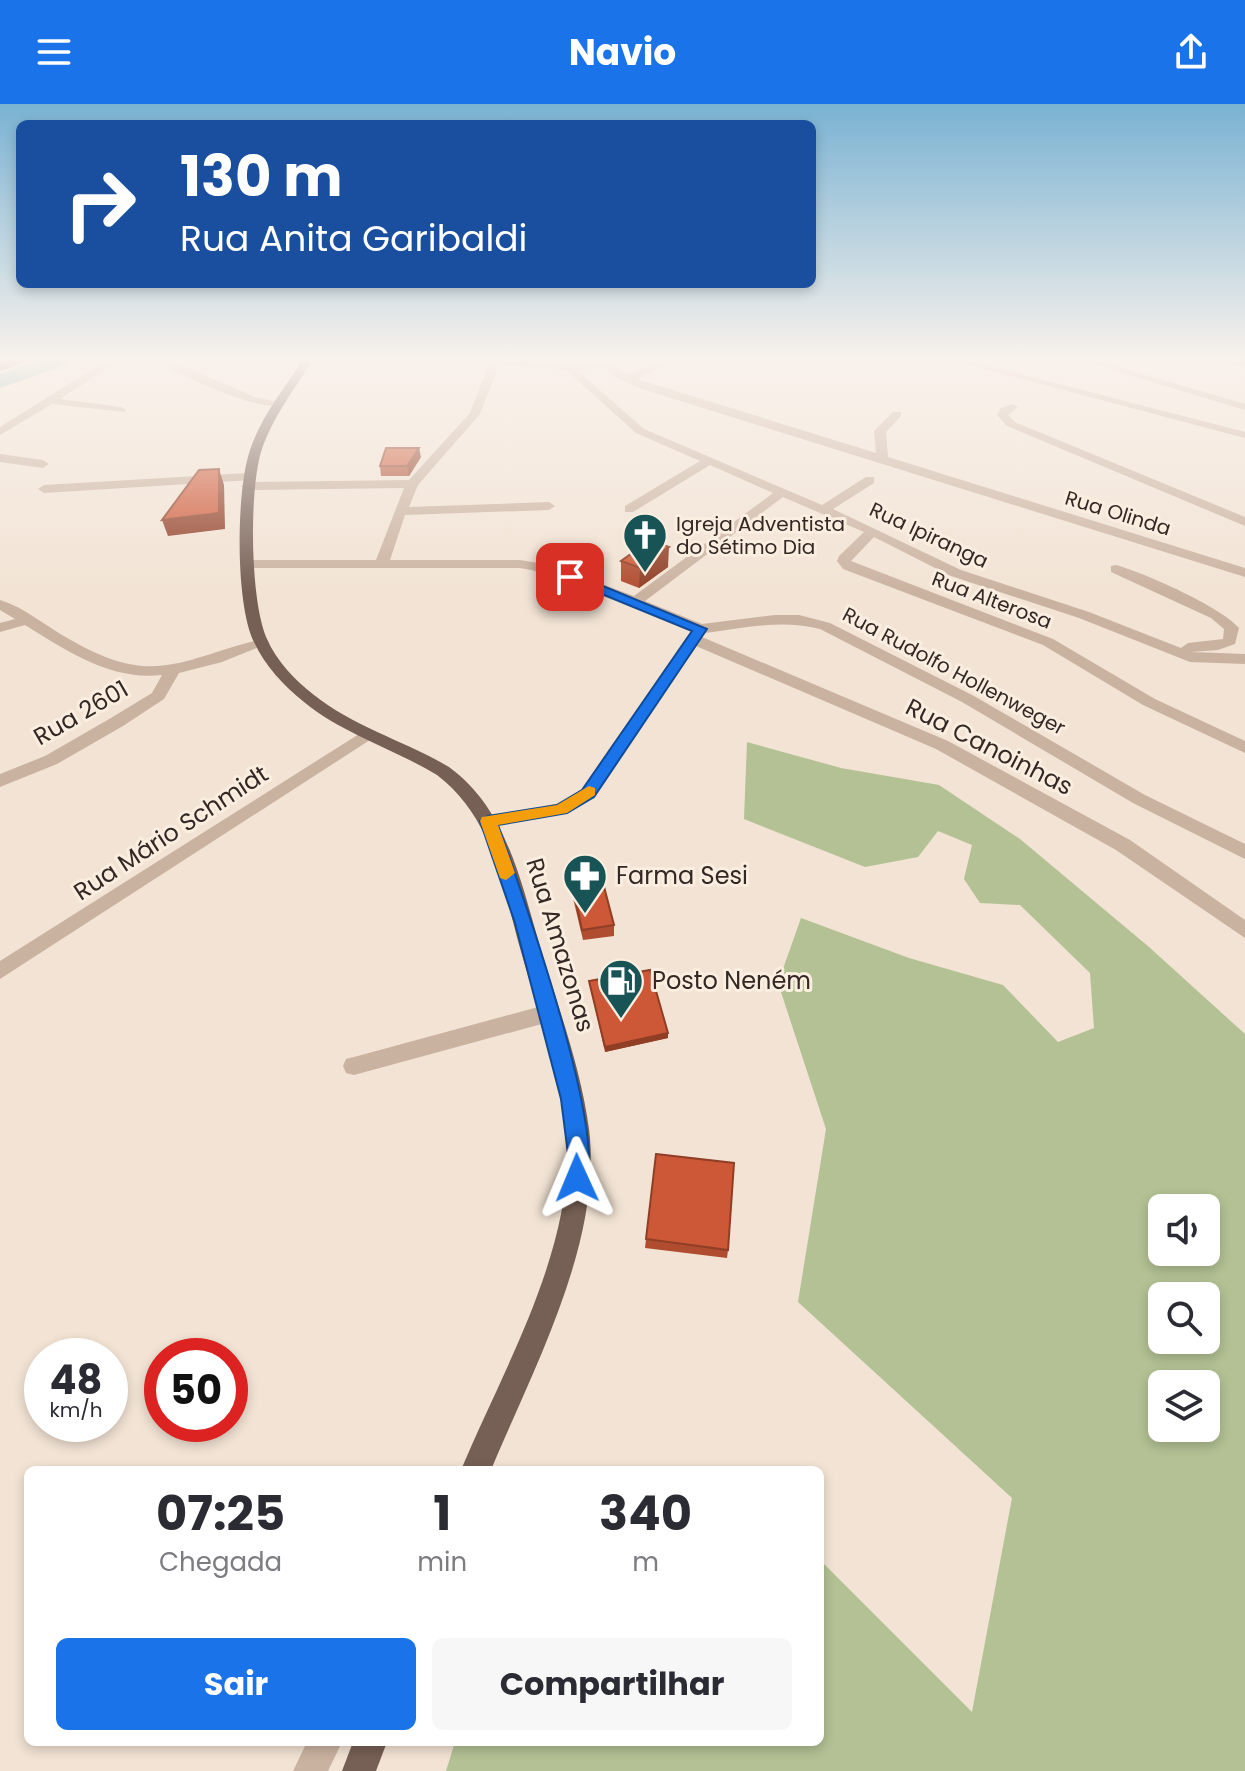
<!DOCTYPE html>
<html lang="pt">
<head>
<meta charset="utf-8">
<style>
	body { margin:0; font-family:Poppins,sans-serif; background:#f7f7f7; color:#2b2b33; height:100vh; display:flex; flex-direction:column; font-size:30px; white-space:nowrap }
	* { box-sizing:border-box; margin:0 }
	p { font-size:26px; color:#7c7c81 }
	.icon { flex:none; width:44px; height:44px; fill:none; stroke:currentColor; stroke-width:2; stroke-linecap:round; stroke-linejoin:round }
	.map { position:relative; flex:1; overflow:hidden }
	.drawer { position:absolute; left:24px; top:1362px; width:800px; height:280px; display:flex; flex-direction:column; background:#fff; border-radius:12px; box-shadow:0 4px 12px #0003 }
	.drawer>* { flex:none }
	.hud { position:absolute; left:16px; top:16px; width:800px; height:168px; border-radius:12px; box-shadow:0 4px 12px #0003; background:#1a4fa0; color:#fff; overflow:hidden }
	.tools { position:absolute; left:1148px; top:1090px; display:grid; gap:16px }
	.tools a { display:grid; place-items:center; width:72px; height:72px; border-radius:12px; background:#fff; box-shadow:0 4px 12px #0003; font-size:40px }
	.speed { position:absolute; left:24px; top:1234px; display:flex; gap:16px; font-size:40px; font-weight:700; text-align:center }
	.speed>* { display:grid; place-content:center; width:104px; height:104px; border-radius:50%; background:#fff; box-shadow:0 4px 12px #0003; line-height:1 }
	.speed small { font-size:20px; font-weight:400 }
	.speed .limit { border:12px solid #d22; background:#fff; color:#111 }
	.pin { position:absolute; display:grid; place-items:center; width:68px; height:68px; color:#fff; margin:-34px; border-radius:16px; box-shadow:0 4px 12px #0006 }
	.me { position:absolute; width:88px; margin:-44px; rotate:359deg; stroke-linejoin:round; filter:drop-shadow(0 0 6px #0008) }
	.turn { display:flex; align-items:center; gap:28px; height:168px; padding:0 32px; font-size:36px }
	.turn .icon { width:104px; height:104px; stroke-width:2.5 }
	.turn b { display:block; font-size:56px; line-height:68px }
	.eta { display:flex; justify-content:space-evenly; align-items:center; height:136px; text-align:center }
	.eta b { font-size:48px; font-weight:700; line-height:56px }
	.primary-button { display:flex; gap:16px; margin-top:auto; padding:16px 32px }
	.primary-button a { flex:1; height:92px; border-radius:12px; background:#1a73e8; color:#fff; font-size:32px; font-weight:700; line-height:92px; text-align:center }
	.primary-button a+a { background:#f7f7f7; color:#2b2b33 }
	header { display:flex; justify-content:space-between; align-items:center; height:104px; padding:0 32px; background:#1a73e8; color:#fff; font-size:36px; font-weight:700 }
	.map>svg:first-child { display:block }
	.green { fill:#b3c194; fill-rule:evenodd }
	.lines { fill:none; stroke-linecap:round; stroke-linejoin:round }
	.river { fill:#72aeb0; fill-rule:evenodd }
	.minor { fill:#cab2a0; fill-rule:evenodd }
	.major { fill:#765f54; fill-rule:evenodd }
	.wall { fill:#b04c2f }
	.shaded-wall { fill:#903e26 }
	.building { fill:#cd5837; stroke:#903e26; stroke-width:2 }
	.route { fill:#1a73e8; stroke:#114b97; stroke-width:2 }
	.slow { fill:#f59e0b }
	.labels { text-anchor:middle; stroke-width:6; stroke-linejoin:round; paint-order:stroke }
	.far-street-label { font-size:20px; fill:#332824; stroke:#faeee0 }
	.far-poi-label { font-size:20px; fill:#332824; stroke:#faeee0; text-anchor:start }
	.street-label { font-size:24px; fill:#332824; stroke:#faeee0 }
	.poi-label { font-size:24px; fill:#332824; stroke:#faeee0; text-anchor:start }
</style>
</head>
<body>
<header><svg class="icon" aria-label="menu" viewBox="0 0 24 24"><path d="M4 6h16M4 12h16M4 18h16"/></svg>Navio<svg class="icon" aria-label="share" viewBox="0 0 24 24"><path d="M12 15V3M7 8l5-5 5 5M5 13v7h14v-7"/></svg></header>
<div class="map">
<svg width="1245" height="1667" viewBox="0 0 1245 1667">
	<rect width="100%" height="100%" fill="#f2e3d4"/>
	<path class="green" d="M747,638L841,664L939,681L1020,735L1149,843L1245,930V1667H446L455,1638H820V1456L972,1608L1012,1394L798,1198L826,1025L778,879L801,814L909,854L1003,881L1058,938L1094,924L1090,869L1020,801L980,799L964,775L972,741L938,727L918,753L865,763L744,715ZM1162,1104H1206V1148H1162ZM1162,1192H1206V1236H1162ZM1162,1280H1206V1324H1162Z"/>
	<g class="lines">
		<polygon class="river" points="38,257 69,257 65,261 0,284 0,270"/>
		<g class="minor">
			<polygon points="106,257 118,257 60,295 121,303 126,306 125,308 52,300 0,331 0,323"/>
			<path d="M158,257H171L255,293L286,300C268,312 176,271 158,257Z"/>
			<path d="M478,257L608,258L628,271L659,257H672L637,275L876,349L874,327L893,308H901V312L886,328L888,353L1245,464V473L642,285L614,272L606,264L577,266L644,325L822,401L866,373H874V379L833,405L961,466L1089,508L1181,544L1188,539L1223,535L1224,525L1211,514L1111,468V462L1116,461C1145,469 1221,503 1239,524L1235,540L1218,546L1191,548L1245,550V560L1190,558L1079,514L951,472L874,433L851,457L1053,535L1155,595L1245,637V649L1143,601L1043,541L843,465L837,457L839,452L864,428L783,393L645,497L702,520L775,511H799L830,519L974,592L1145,691L1245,740V755L1133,699L962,598L820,525C781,515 744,524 705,529L702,533L948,637L1130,736L1245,816V834L1116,746L936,645L696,542L594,693L567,709L488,723L482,721L479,717L482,713L556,700L582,685L691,527C636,504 580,474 520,464H248L241,460L248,456H376L404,384L247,386L241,382L247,378L409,376L470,309L489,260ZM499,261L566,266L636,329L700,357L625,402V408H633L710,361L773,389L634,492L550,461L520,456H390L405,411L549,406L555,402L549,398L409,403L418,381L480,310Z"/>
			<polygon points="953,257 969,257 1245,328 1245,334"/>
			<polygon points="1083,257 1098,257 1245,300 1245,306"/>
			<polygon points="1221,257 1245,257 1245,263 1222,259"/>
			<polygon points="1013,300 1018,303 1008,311 1015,318 1245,413 1245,422 1007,322 997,311 1001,304"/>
			<polygon points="0,350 43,356 49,360 43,364 0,358"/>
			<polygon points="248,369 254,373 252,376 44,389 38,385 44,381"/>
			<path d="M0,496C24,503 47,523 69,535C154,584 178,556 262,535L269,539L222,558L179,569L164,595L123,622L57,660L0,683V670L45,652L111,614L152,589L162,571C111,577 67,547 25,521L0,528V519L15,515L0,506Z"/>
			<polygon points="367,625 373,626 375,630 373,634 0,875 0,857"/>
			<polygon points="549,900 557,903 560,909 557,915 549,918 354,971 346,969 343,962 346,955 354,953"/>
			<polygon points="307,1638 342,1638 328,1667 293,1667"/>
		</g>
		<g class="major">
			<path d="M302,257H312C294,286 272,314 261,348C249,389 250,497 267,535C277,558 295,576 314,591C354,623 405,637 449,663C504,703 519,770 537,832C555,896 580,958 589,1025C603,1137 533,1265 491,1366H461C501,1270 568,1156 567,1050C566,977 537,906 518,837C502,776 490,711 437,671C394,645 343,630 304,598C284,582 265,562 254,538C235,500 236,387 250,346C261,313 283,286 302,257Z"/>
			<polygon points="353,1638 387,1638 376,1667 342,1667"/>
		</g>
	</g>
	<g class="wall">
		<polygon points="421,353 409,372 381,372 380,362"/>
		<polygon points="621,457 668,463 639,484 621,477"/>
		<polygon points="572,779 614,821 614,832 583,836 572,790"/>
		<polygon points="589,877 668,934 605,948"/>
		<polygon points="646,1135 728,1146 727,1154 645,1144"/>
	</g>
	<g class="shaded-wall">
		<polygon points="0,257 29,257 0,267"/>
		<polygon points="419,344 421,353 409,372 407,362"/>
		<polygon points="219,365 224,381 225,425 168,432 162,416"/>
		<polygon points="669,443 668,463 639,484 640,464"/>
		<polygon points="668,929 668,934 605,948 605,943"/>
	</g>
	<g class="building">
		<polygon points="386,344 419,344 407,362 380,362"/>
		<polygon points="219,365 219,409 162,416 199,366"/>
		<polygon points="650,436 669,443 640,464 621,457"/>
		<polygon points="602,775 614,821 582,826 572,779"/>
		<polygon points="650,866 668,929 605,943 589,877"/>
		<polygon points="656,1050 734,1059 728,1146 646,1135"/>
	</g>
	<linearGradient id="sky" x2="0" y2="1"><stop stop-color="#79b2d2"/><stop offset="0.52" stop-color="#f9f2ec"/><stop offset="1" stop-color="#f9f2ec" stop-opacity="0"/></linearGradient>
	<rect width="1245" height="490" fill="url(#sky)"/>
	<path class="route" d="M565,470H574L707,525L594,693L567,709L498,721C520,783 608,1030 585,1082L577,1085L569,1082L566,1074L568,1050L561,995L515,819L480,717L488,712L557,701L582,686L692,527L565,475Z"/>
	<polygon class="slow" points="589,682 595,684 595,691 567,709 498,721 515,769 506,776 500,774 480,717 482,713 557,701"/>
	<defs>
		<g id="church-pin" transform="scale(2.3)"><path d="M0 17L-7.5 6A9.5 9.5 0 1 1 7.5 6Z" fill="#185356" stroke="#faeee0"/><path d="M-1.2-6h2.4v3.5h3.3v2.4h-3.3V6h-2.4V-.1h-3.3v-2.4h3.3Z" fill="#fff"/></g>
		<g id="pharmacy-pin" transform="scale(2.3)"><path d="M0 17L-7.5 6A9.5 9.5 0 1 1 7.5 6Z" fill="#185356" stroke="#faeee0"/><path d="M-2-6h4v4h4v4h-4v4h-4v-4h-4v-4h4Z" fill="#fff"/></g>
		<g id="fuel-pin" transform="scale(2.3)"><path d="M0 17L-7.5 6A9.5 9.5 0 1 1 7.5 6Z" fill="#185356" stroke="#faeee0"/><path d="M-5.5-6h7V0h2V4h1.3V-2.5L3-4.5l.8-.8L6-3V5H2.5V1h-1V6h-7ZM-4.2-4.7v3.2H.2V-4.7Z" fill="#fff"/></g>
	</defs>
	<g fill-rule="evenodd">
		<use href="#church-pin" x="645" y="431"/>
		<use href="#pharmacy-pin" x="585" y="772"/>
		<use href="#fuel-pin" x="621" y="877"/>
	</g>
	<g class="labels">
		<g class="far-street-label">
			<text transform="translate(1118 409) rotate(17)" y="7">Rua Olinda</text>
			<text transform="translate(929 431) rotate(25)" y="7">Rua Ipiranga</text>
			<text transform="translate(992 496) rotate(21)" y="7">Rua Alterosa</text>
			<text transform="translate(954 567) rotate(28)" y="7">Rua Rudolfo Hollenweger</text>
		</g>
		<g class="far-poi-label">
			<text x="676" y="427">Igreja Adventista<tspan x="676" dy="23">do Sétimo Dia</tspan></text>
		</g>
		<g class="street-label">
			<text transform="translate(81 609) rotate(-30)" y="8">Rua 2601</text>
			<text transform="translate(989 643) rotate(27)" y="8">Rua Canoinhas</text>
			<text transform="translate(171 729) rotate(-33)" y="8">Rua Mário Schmidt</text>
			<text transform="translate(560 841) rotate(73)" y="8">Rua Amazonas</text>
		</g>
		<g class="poi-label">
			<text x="616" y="780">Farma Sesi</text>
			<text x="652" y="885">Posto Neném</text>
		</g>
	</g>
</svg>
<div class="tools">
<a><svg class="icon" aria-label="sound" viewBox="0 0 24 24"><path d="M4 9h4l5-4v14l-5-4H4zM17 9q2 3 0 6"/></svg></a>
<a><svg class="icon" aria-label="search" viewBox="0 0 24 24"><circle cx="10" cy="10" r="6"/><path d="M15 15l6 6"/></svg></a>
<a><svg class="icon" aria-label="layers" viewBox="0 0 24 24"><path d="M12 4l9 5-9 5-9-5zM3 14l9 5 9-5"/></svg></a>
</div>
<div class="speed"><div>48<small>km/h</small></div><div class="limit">50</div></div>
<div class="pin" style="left:570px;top:473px;background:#d93025"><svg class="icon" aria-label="arrive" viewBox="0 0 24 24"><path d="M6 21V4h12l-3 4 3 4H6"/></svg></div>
<svg class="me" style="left:577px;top:1074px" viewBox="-20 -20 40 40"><path d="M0-17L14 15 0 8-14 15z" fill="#1a73e8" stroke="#fff" stroke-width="4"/></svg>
<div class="hud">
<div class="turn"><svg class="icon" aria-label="right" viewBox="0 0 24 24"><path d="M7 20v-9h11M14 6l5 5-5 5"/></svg><div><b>130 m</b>Rua Anita Garibaldi</div></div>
</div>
<section class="drawer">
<div class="eta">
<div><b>07:25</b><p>Chegada</p></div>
<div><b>1</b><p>min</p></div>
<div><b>340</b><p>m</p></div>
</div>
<div class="primary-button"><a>Sair</a><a>Compartilhar</a></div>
</section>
</div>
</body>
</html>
